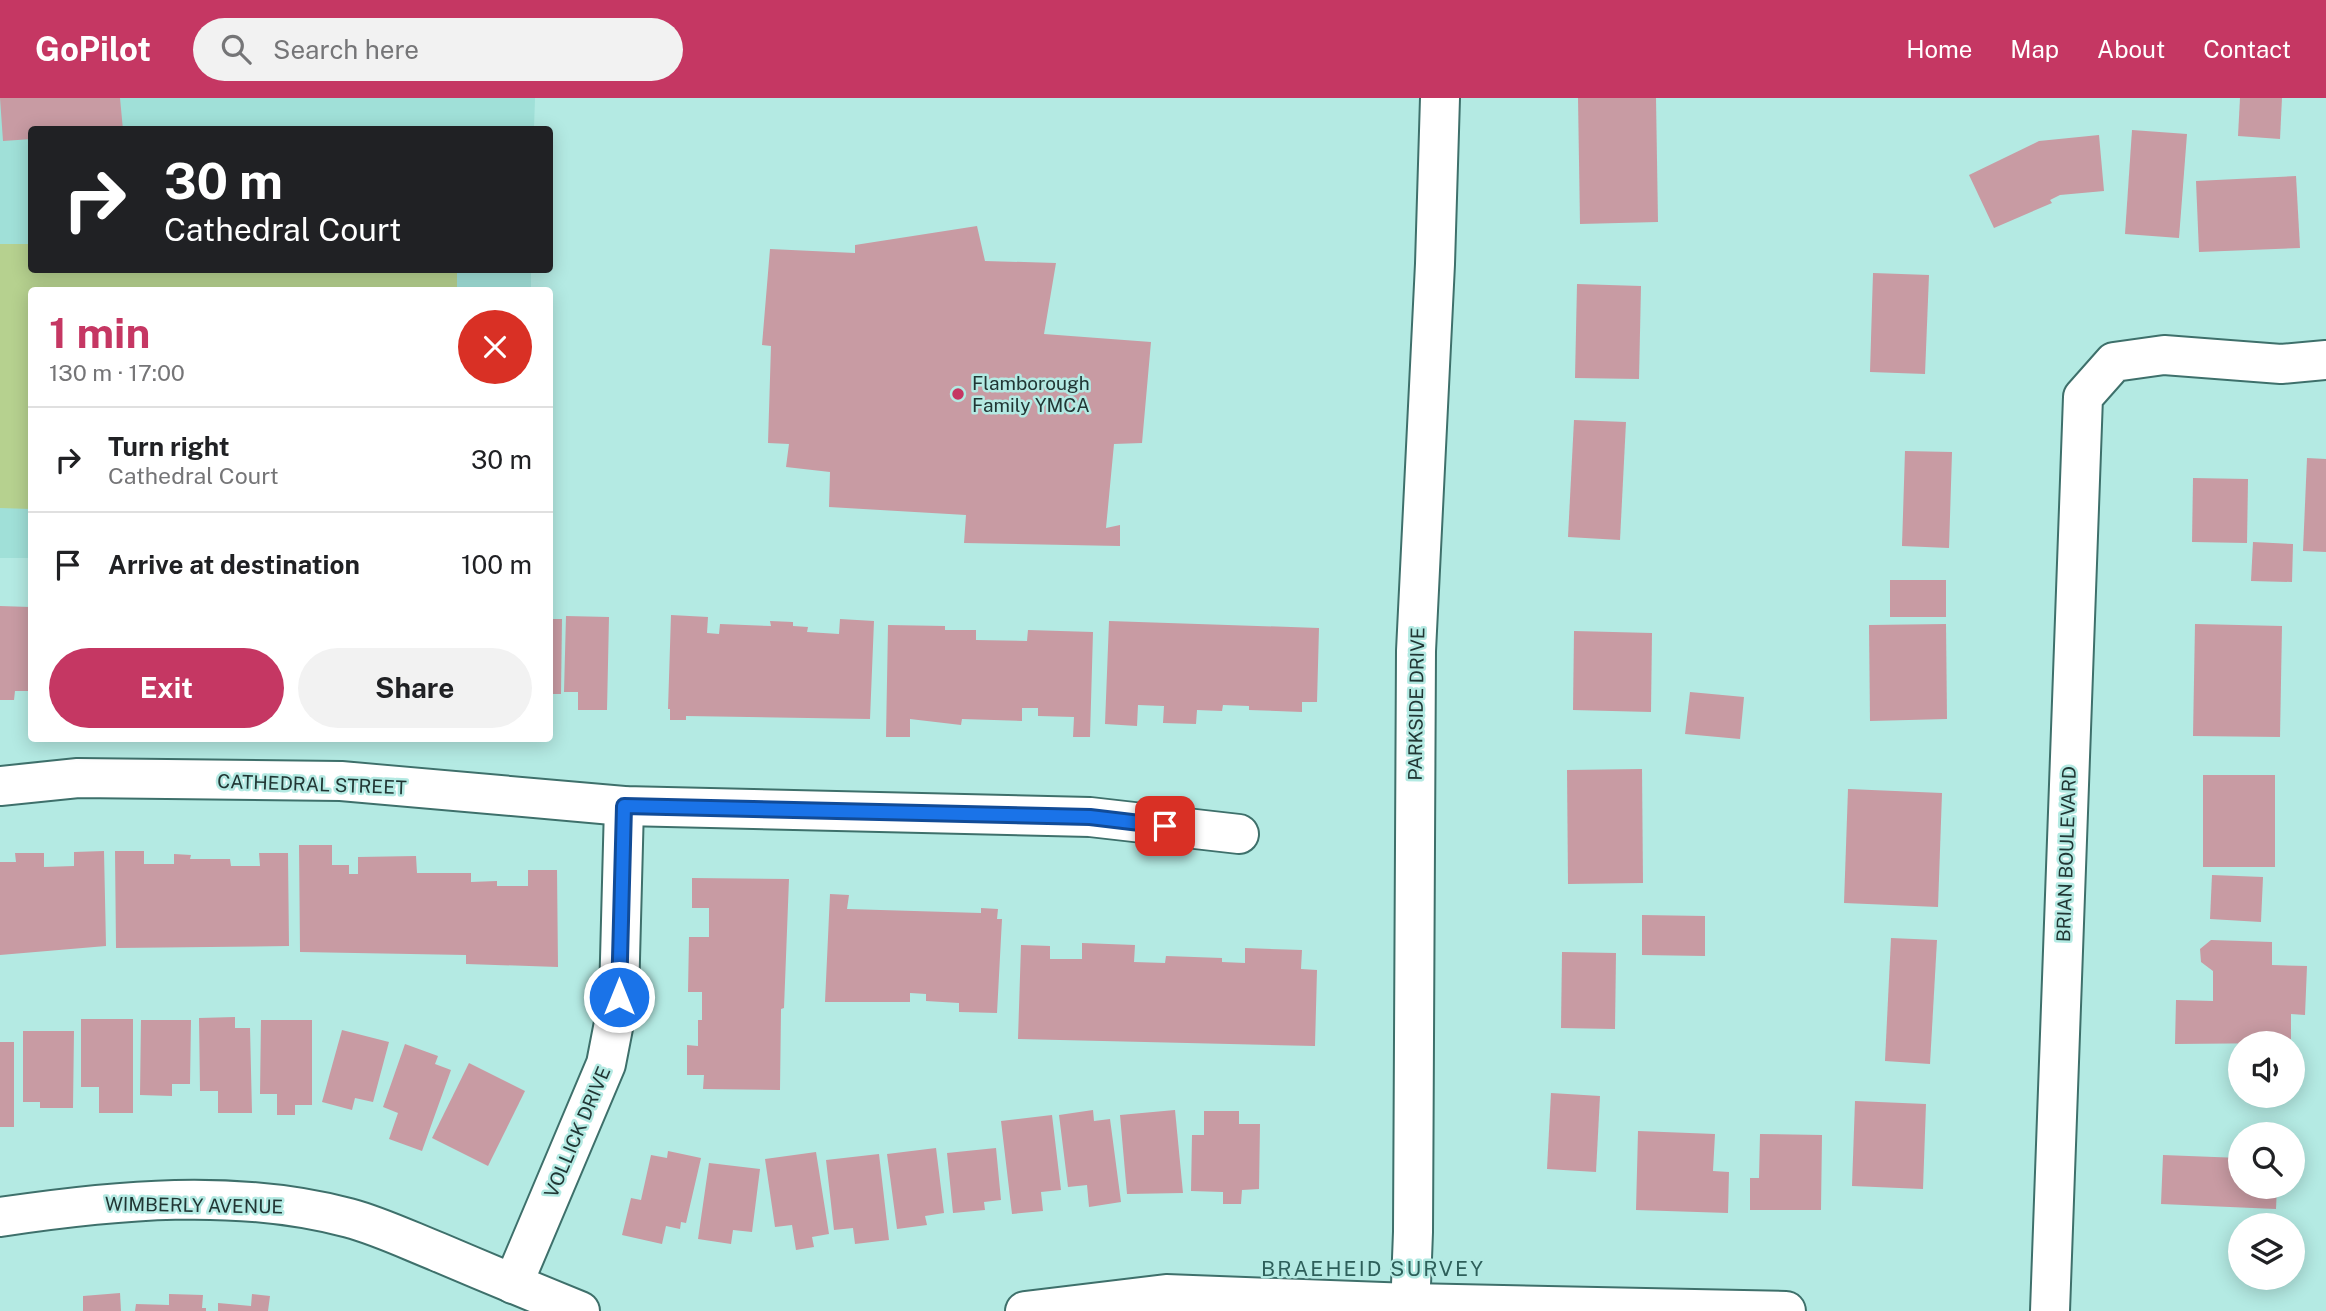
<!DOCTYPE html>
<html lang="en">
<head>
<meta charset="utf-8">
<style>
	body { margin:0; font-family:"Public Sans",sans-serif; background:#f2f2f2; color:#202124; height:100vh; display:flex; flex-direction:column; font-size:26px; white-space:nowrap }
	* { box-sizing:border-box; margin:0 }
	p { font-size:23px; color:#757577 }
	.icon { flex:none; width:38px; height:38px; fill:none; stroke:currentColor; stroke-width:2; stroke-linecap:round; stroke-linejoin:round }
	.map { position:relative; flex:1; overflow:hidden }
	.panel { position:absolute; left:28px; top:189px; width:525px; height:455px; display:flex; flex-direction:column; background:#fff; border-radius:7px; box-shadow:0 4px 18px #0003 }
	.panel>* { flex:none }
	.guide { position:absolute; left:28px; top:28px; width:525px; height:147px; border-radius:7px; box-shadow:0 4px 18px #0003; background:#202124; color:#fff; overflow:hidden }
	.buttons { position:absolute; left:2228px; top:933px; display:grid; gap:14px }
	.buttons a { display:grid; place-items:center; width:77px; height:77px; border-radius:50%; background:#fff; box-shadow:0 4px 18px #0003; font-size:35px }
	.pin { position:absolute; display:grid; place-items:center; width:60px; height:60px; color:#fff; margin:-30px; border-radius:14px; box-shadow:0 4px 10px #0006 }
	.me { position:absolute; width:77px; margin:-38px; rotate:0deg; stroke-linejoin:round; filter:drop-shadow(0 0 5px #0008) }
	.turn { display:flex; align-items:center; gap:24px; height:147px; padding:0 21px; font-size:32px }
	.turn .icon { width:91px; height:91px; stroke-width:2.5 }
	.turn b { display:block; font-size:49px; line-height:60px }
	.round { display:grid; place-items:center; flex:none; width:74px; height:74px; border-radius:37px; background:#f2f2f2 }
	.overview { display:flex; align-items:center; justify-content:space-between; height:119px; padding:0 21px }
	h1 { font-size:42px; font-weight:700; line-height:52px; color:#c53763 }
	.cta { display:flex; gap:14px; margin-top:auto; padding:14px 21px }
	.cta a { flex:1; height:80px; border-radius:42px; background:#c53763; color:#fff; font-size:28px; font-weight:700; line-height:80px; text-align:center }
	.cta a+a { background:#f2f2f2; color:#202124 }
	ul { padding:0; list-style:none }
	li { display:flex; align-items:center; gap:21px; height:105px; padding:0 21px; border-top:2px solid #e0e0e0 }
	li div { flex:1 }
	li b { display:block; font-size:26px }
	li em { font-style:normal }
	header { display:flex; align-items:center; gap:42px; box-sizing:border-box; height:98px; padding:0 35px; background:#c53763; color:#fff }
	header strong { font-size:33px }
	nav { display:flex; gap:38px; margin-inline-start:auto; font-size:24px }
	.search { width:490px; height:63px; background:#f2f2f2; display:flex; align-items:center; gap:18px; box-sizing:border-box; padding:0 24px; border-radius:38px; color:#757577; font-size:26px }
	.map>svg:first-child { display:block }
	.built { fill:#a0e0d8 }
	.green { fill:#b6d18f }
	.building { fill:#c89ba3 }
	.lines { fill:none; stroke-linecap:round; stroke-linejoin:round }
	.street-casing { stroke:#3e706b; stroke-width:42 }
	.secondary-casing { stroke:#3e706b; stroke-width:42 }
	.street { stroke:#fff; stroke-width:38 }
	.secondary { stroke:#fff; stroke-width:38 }
	.route-casing { stroke:#114b97; stroke-width:18 }
	.route { stroke:#1a73e8; stroke-width:12 }
	.poi-dot { fill:#c53763; stroke:#b4eae3; stroke-width:2.5 }
	.labels { text-anchor:middle; stroke-width:5; stroke-linejoin:round; paint-order:stroke }
	.poi-label { font-size:19px; fill:#213634; stroke:#b4eae3; text-anchor:start }
	.street-label { font-size:19px; fill:#213634; stroke:#b4eae3 }
	.neighbourhood-label { font-size:21px; letter-spacing:2px; fill:#2d5f5a; stroke:#b4eae3 }
</style>
</head>
<body>
<header>
<strong>GoPilot</strong>
<div class="search"><svg class="icon" aria-label="search" viewBox="0 0 24 24"><circle cx="10" cy="10" r="6"/><path d="M15 15l6 6"/></svg>Search here</div>
<nav><a>Home</a><a>Map</a><a>About</a><a>Contact</a></nav>
</header>
<div class="map">
<svg width="2326" height="1213" viewBox="0 0 2326 1213">
	<rect width="100%" height="100%" fill="#b4eae3"/>
	<polygon class="built" points="0,0 535,0 534,31 32,32 32,172 531,172 531,192 32,192 31,460 0,460"/>
	<polygon class="green" points="0,146 31,146 32,172 457,172 457,192 32,192 31,411 0,410"/>
	<g class="building">
		<polygon points="0,0 120,0 123,32 32,32 32,41 3,43"/>
		<polygon points="1578,0 1656,0 1658,124 1580,126"/>
		<polygon points="2240,0 2282,0 2280,41 2238,38"/>
		<polygon points="2132,32 2187,36 2179,140 2125,136"/>
		<polygon points="2099,37 2104,93 2060,97 2050,102 2052,105 1994,130 1969,77 2039,43"/>
		<polygon points="2296,78 2300,150 2199,154 2196,83"/>
		<polygon points="977,128 985,163 1056,165 1044,236 1151,244 1142,345 1114,346 1106,430 1120,427 1120,448 964,445 966,417 829,409 830,374 786,369 789,346 768,345 771,248 762,247 770,151 855,155 855,147"/>
		<polygon points="1873,175 1929,177 1925,276 1870,274"/>
		<polygon points="1577,186 1641,188 1639,281 1575,280"/>
		<polygon points="1574,322 1626,324 1620,442 1568,439"/>
		<polygon points="1905,353 1952,354 1949,450 1902,448"/>
		<polygon points="2307,360 2326,361 2326,454 2303,453"/>
		<polygon points="2193,380 2248,381 2247,445 2192,444"/>
		<polygon points="2253,444 2293,446 2292,484 2251,483"/>
		<rect x="1890" y="482" width="56" height="37"/>
		<polygon points="0,508 30,509 32,593 15,593 14,602 0,602"/>
		<polygon points="671,517 708,519 707,535 719,536 720,526 771,528 770,523 793,524 793,528 808,529 807,534 839,536 840,521 874,523 870,621 686,618 686,622 670,622 670,611 668,611"/>
		<polygon points="566,518 609,519 607,612 578,612 578,594 564,594"/>
		<polygon points="550,521 562,521 561,596 550,596"/>
		<polygon points="1109,523 1319,530 1317,604 1302,604 1302,614 1249,612 1249,608 1223,607 1222,613 1197,612 1196,626 1163,625 1164,608 1138,607 1137,628 1105,626"/>
		<polygon points="1946,526 1947,621 1870,623 1869,527"/>
		<polygon points="2195,526 2282,528 2280,639 2193,638"/>
		<polygon points="888,527 945,528 945,532 976,532 976,542 1027,543 1028,532 1093,534 1090,639 1073,639 1074,619 1038,618 1038,610 1022,610 1022,623 962,621 961,627 910,621 910,639 886,639"/>
		<polygon points="1574,533 1652,535 1651,614 1573,612"/>
		<polygon points="1690,594 1744,599 1740,641 1685,636"/>
		<polygon points="1642,671 1643,785 1568,786 1567,672"/>
		<rect x="2203" y="677" width="72" height="92"/>
		<polygon points="1848,691 1942,695 1938,809 1844,805"/>
		<polygon points="299,747 332,747 332,767 349,767 349,776 358,776 358,759 416,758 417,775 471,775 471,784 497,783 497,788 528,788 528,772 557,772 558,869 466,866 466,857 300,854"/>
		<polygon points="104,753 106,848 0,857 0,764 16,764 15,755 44,755 44,769 74,768 74,754"/>
		<polygon points="115,753 144,753 144,766 174,766 174,756 191,757 190,761 230,761 231,768 260,768 259,755 288,755 289,848 116,850"/>
		<polygon points="2212,777 2263,779 2261,824 2210,821"/>
		<polygon points="692,780 789,781 784,910 781,911 780,992 703,991 704,977 687,977 687,947 698,948 698,922 702,922 702,894 688,894 689,839 709,839 709,810 692,810"/>
		<polygon points="830,796 849,797 847,811 981,815 981,810 998,811 997,821 1002,821 997,915 959,914 959,905 926,903 926,896 910,895 910,904 825,904"/>
		<polygon points="1642,817 1705,818 1705,858 1642,857"/>
		<polygon points="1891,840 1937,842 1930,966 1885,963"/>
		<polygon points="2211,842 2272,844 2272,867 2307,868 2305,917 2291,916 2291,941 2286,945 2175,946 2176,902 2213,903 2213,873 2201,864 2200,851"/>
		<polygon points="1082,845 1135,847 1134,864 1165,865 1166,858 1222,860 1222,864 1245,865 1245,850 1302,852 1301,871 1317,872 1315,948 1018,941 1021,847 1050,848 1050,861 1082,861"/>
		<polygon points="1562,854 1616,855 1615,931 1561,930"/>
		<polygon points="235,919 235,930 250,930 252,1015 218,1015 218,993 200,993 199,920"/>
		<polygon points="81,921 133,921 133,1015 99,1015 99,989 81,989"/>
		<polygon points="141,922 191,922 190,986 172,986 172,998 140,997"/>
		<polygon points="261,922 312,922 312,1007 295,1007 295,1017 277,1017 277,996 260,996"/>
		<polygon points="342,932 389,944 373,1004 355,1000 352,1012 322,1004"/>
		<polygon points="23,933 74,933 73,1010 40,1010 40,1004 23,1004"/>
		<rect x="0" y="944" width="14" height="85"/>
		<polygon points="405,946 438,958 435,966 451,972 422,1053 389,1041 398,1015 383,1009"/>
		<polygon points="469,965 525,993 488,1068 432,1040"/>
		<polygon points="1551,995 1600,998 1596,1074 1547,1071"/>
		<polygon points="1855,1003 1926,1006 1923,1091 1852,1088"/>
		<polygon points="1093,1012 1094,1023 1110,1021 1121,1104 1089,1109 1087,1087 1068,1089 1059,1017"/>
		<polygon points="1175,1012 1183,1095 1127,1096 1120,1017"/>
		<polygon points="1204,1013 1239,1013 1239,1026 1260,1026 1259,1091 1242,1092 1241,1106 1223,1106 1223,1094 1191,1093 1192,1037 1204,1037"/>
		<polygon points="1052,1017 1061,1092 1041,1094 1043,1113 1012,1116 1001,1023"/>
		<polygon points="1638,1033 1715,1036 1713,1073 1729,1074 1728,1115 1636,1112"/>
		<polygon points="1760,1036 1822,1037 1821,1112 1750,1112 1750,1080 1759,1080"/>
		<polygon points="936,1050 944,1115 925,1118 927,1127 897,1131 887,1056"/>
		<polygon points="996,1050 1001,1102 984,1104 985,1112 953,1115 947,1055"/>
		<polygon points="668,1053 701,1060 686,1125 681,1124 680,1131 666,1128 662,1146 622,1137 631,1100 641,1102 651,1057 667,1060"/>
		<polygon points="816,1054 829,1136 812,1139 814,1149 796,1152 792,1127 775,1129 765,1061"/>
		<polygon points="879,1056 889,1142 855,1146 853,1130 834,1132 826,1062"/>
		<polygon points="2163,1057 2240,1060 2240,1088 2277,1088 2276,1111 2161,1106"/>
		<polygon points="709,1065 760,1071 752,1134 733,1132 731,1146 698,1141"/>
		<polygon points="120,1195 121,1213 83,1213 83,1198"/>
		<polygon points="169,1196 203,1197 202,1210 206,1210 206,1213 135,1213 136,1206 169,1207"/>
		<polygon points="252,1196 270,1198 268,1213 218,1213 218,1205 251,1208"/>
	</g>
	<g class="lines">
		<g class="street-casing">
			<g id="street">
				<polyline points="0,688 78,680 341,683 624,708 1090,719 1239,736"/>
				<path d="M0,1119C114,1102 236,1090 349,1120C379,1128 408,1142 438,1154C485,1174 533,1194 580,1213"/>
				<polyline points="513,1186 606,966 619,899 624,708"/>
				<polyline points="1025,1213 1166,1196 1410,1205 1786,1213"/>
				<polyline points="2050,1213 2083,299 2114,264 2164,257 2281,266 2326,262"/>
			</g>
		</g>
		<g class="secondary-casing">
			<polyline id="secondary" points="1410,1213 1413,1134 1416,553 1435,166 1440,0"/>
		</g>
		<use href="#street" class="street"/>
		<use href="#secondary" class="secondary"/>
	</g>
	<g class="lines">
		<g class="route-casing">
			<polyline id="route" points="619,899 624,708 1090,719 1165,728"/>
		</g>
		<use href="#route" class="route"/>
	</g>
	<circle class="poi-dot" cx="958" cy="296" r="7"/>
	<g class="labels">
		<g class="poi-label">
			<text x="972" y="292">Flamborough<tspan x="972" dy="22">Family YMCA</tspan></text>
		</g>
		<g class="street-label">
			<text transform="translate(1416 606) rotate(-89)" y="7">PARKSIDE DRIVE</text>
			<text transform="translate(312 686) rotate(2)" y="7">CATHEDRAL STREET</text>
			<text transform="translate(2066 756) rotate(-88)" y="7">BRIAN BOULEVARD</text>
			<text transform="translate(577 1034) rotate(-67)" y="7">VOLLICK DRIVE</text>
			<text transform="translate(194 1107) rotate(1)" y="7">WIMBERLY AVENUE</text>
		</g>
		<g class="neighbourhood-label">
			<text x="1373" y="1178">BRAEHEID SURVEY</text>
		</g>
	</g>
</svg>
<div class="buttons">
<a><svg class="icon" aria-label="sound" viewBox="0 0 24 24"><path d="M4 9h4l5-4v14l-5-4H4zM17 9q2 3 0 6"/></svg></a>
<a><svg class="icon" aria-label="search" viewBox="0 0 24 24"><circle cx="10" cy="10" r="6"/><path d="M15 15l6 6"/></svg></a>
<a><svg class="icon" aria-label="layers" viewBox="0 0 24 24"><path d="M12 4l9 5-9 5-9-5zM3 14l9 5 9-5"/></svg></a>
</div>
<div class="pin" style="left:1165px;top:728px;background:#d93025"><svg class="icon" aria-label="arrive" viewBox="0 0 24 24"><path d="M6 21V4h12l-3 4 3 4H6"/></svg></div>
<svg class="me" style="left:619px;top:899px" viewBox="-20 -20 40 40"><circle r="17" fill="#1a73e8" stroke="#fff" stroke-width="3"/><path d="M0-11L8 9 0 5-8 9z" fill="#fff"/></svg>
<div class="guide">
<div class="turn"><svg class="icon" aria-label="right" viewBox="0 0 24 24"><path d="M7 20v-9h11M14 6l5 5-5 5"/></svg><div><b>30 m</b>Cathedral Court</div></div>
</div>
<section class="panel">
<div class="overview"><div><h1>1 min</h1><p>130 m · 17:00</p></div><a class="round" style="background:#d93025;color:#fff"><svg class="icon" aria-label="close" viewBox="0 0 24 24"><path d="M6 6l12 12M18 6L6 18"/></svg></a></div>
<ul>
<li><svg class="icon" aria-label="right" viewBox="0 0 24 24"><path d="M7 20v-9h11M14 6l5 5-5 5"/></svg><div><b>Turn right</b><p>Cathedral Court</p></div><em>30 m</em></li>
<li><svg class="icon" aria-label="arrive" viewBox="0 0 24 24"><path d="M6 21V4h12l-3 4 3 4H6"/></svg><div><b>Arrive at destination</b></div><em>100 m</em></li>
</ul>
<div class="cta"><a>Exit</a><a>Share</a></div>
</section>
</div>
</body>
</html>
